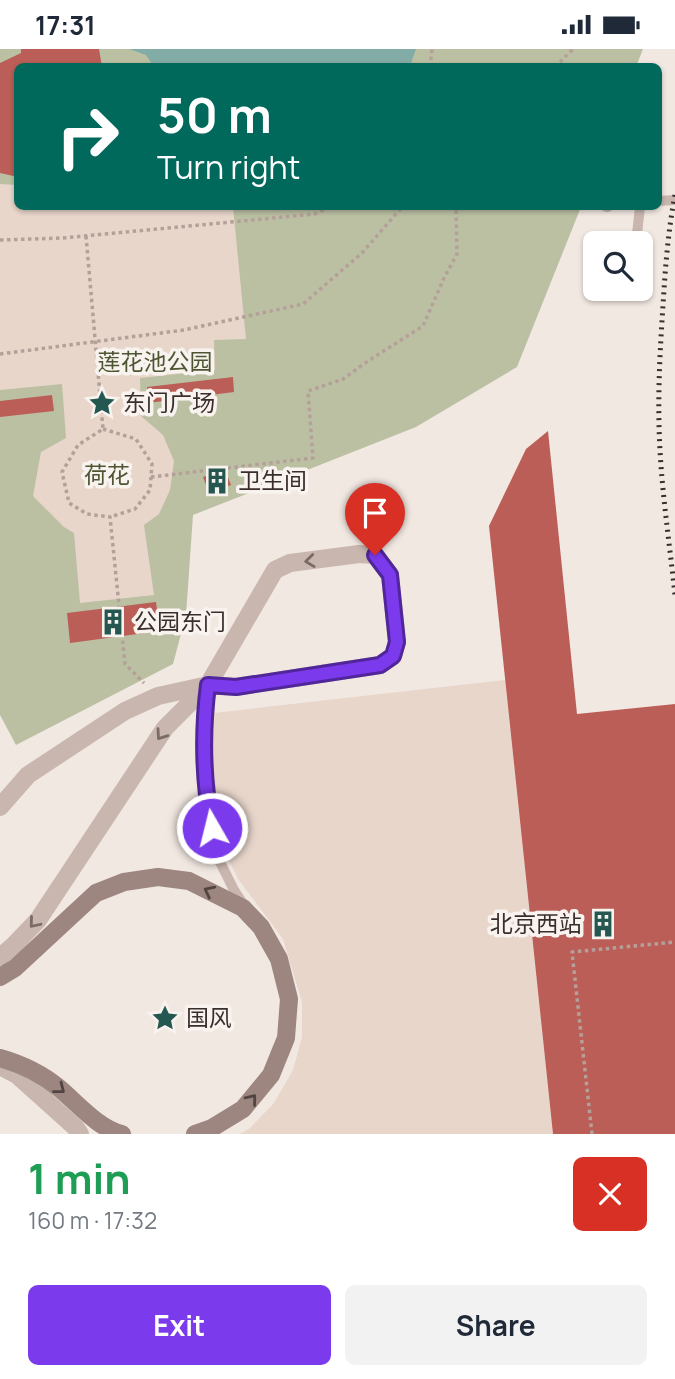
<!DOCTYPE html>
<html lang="en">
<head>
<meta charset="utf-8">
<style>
	body { margin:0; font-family:Manrope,"Noto Sans SC",sans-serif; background:#f2f2f3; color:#1f2937; height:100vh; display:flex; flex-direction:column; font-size:26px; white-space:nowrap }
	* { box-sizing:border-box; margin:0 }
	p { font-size:23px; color:#747a83 }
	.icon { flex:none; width:38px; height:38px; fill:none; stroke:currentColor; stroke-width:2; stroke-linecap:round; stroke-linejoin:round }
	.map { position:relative; height:1085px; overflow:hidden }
	.details { display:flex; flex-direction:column; background:#fff; flex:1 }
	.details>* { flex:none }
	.banner { position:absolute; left:14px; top:14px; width:648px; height:147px; border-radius:10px; box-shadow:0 2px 5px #0004; background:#00695c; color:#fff; overflow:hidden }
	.controls { position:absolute; left:583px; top:182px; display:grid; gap:14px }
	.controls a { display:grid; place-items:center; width:70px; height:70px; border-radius:10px; background:#fff; box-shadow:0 2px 5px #0004; font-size:35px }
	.pin { position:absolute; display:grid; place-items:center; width:60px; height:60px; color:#fff; margin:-72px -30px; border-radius:50% 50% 50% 0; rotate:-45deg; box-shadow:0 0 7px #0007 }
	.pin .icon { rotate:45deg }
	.me { position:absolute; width:77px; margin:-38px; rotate:352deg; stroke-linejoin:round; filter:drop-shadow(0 0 5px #0008) }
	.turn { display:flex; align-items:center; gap:24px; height:147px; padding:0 28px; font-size:32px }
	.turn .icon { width:91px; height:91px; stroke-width:2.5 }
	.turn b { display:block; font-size:49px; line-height:60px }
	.round { display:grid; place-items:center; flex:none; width:74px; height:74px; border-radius:10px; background:#f2f2f3 }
	.head { display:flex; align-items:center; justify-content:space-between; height:119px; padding:0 28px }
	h1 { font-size:42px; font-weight:700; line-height:52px; color:#1e9e55 }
	.button { display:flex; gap:14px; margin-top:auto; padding:14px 28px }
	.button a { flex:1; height:80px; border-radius:10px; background:#7c3aed; color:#fff; font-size:28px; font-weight:700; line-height:80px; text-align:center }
	.button a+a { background:#f2f2f3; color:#1f2937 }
	.status { display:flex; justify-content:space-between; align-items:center; height:49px; padding:0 35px; background:#fff; direction:ltr }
	.status svg { height:19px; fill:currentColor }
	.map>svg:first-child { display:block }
	.green { fill:#bbc0a3 }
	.plaza { fill:#e8d6cb }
	.water { fill:#84aca7 }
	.building { fill:#bb5e57 }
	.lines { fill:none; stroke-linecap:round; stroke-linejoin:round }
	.path { stroke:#b5a099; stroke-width:3.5; stroke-dasharray:3.5 3.5; stroke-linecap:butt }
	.service { stroke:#c9b6af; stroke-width:10 }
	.minor { stroke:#c9b6af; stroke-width:18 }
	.secondary { stroke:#9d8680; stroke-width:18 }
	.rail { stroke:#392e2c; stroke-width:5; stroke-dasharray:2 5; stroke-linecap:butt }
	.oneway { stroke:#7a6b67 }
	.oneway2 { stroke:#524441 }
	.route-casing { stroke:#51269a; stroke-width:18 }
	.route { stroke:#7c3aed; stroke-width:12 }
	.labels { text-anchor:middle; stroke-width:7; stroke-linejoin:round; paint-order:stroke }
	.park-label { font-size:23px; fill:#4e5532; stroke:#f9f3ef }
	.poi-label { font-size:23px; fill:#392e2c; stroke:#f9f3ef; text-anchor:start }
</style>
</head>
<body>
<div class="status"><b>17:31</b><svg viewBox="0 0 49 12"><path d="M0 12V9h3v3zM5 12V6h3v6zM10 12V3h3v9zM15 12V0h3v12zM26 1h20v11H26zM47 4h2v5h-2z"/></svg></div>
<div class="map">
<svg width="675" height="1085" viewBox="0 0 675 1085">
	<rect width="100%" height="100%" fill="#f2e8e2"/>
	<polygon class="green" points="0,0 643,0 636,18 18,18 18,158 581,158 517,318 416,378 193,466 186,566 173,615 16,696 0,666"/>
	<g class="plaza">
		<polygon points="0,135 17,136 18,158 233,158 246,290 214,291 215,321 140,329 141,367 163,386 174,412 170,441 159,465 144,476 154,546 80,554 74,484 64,478 33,447 41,403 66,389 62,335 0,341"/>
		<polygon points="505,631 553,1085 240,1085 250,1079 274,1054 293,1021 302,988 302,953 283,890 238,830 224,801 213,734 213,664"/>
	</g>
	<polygon class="water" points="129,0 416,0 410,17 154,18 146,6"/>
	<g class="building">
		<polygon points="21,0 99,0 102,18 18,18 18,128 0,124 0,14 21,4"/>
		<polygon points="233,328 234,343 148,354 147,338"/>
		<polygon points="52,346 54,362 0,368 0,352"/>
		<polygon points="548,382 577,665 675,655 675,1085 553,1085 489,477 526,400"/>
		<polygon points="225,421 231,436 209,444 203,428"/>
		<polygon points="156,553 160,582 70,594 67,564"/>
	</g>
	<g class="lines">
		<g class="path">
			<polyline points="430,18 432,0"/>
			<polyline points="555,18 573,0"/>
			<polyline points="86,187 103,380 78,396 62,423 69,454 87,465 110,468 125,615 144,634"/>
			<polyline points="0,191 63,189 315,165 330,158"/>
			<polyline points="0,305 184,281 303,255 362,204 402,158"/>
			<polyline points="103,380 136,390 152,415 150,441 135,460 110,468"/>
			<polyline points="151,428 313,409 308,342 343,330 368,312 423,277 444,229 457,205 456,158"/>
			<polyline points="592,1085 572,903 675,893"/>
		</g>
		<g class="service">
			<polyline points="658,152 675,151"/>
			<polyline points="606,158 608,158"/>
			<polyline points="636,194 640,158"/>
			<polyline points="208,637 204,669 207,754 216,805 234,841 245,858"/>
		</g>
		<g class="minor">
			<polyline points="0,758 28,726 125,662 158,647 208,636 236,638 380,616 393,607 397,593 390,526 375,506 359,505 290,514 275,521 208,636 165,679 38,871 14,896 0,908"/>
			<polyline points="0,1017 17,1026 76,1079 80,1085"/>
		</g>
		<g class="secondary">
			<polyline points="0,928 15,919 96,844 124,833 158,828 189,832 243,859 261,878 279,910 289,950 286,989 271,1026 243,1060 212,1079 195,1085"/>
			<path d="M0,1009C21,1015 42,1025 59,1039C77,1054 99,1080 122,1085"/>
		</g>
		<path class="rail" d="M675,146C669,177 666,210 664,241C661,286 658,330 659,375C660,432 669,489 675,546"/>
	</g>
	<defs><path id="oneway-chevron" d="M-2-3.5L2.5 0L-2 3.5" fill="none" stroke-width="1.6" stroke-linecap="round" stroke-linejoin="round" transform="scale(1.75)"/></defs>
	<g class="oneway">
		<use href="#oneway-chevron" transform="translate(310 512) rotate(173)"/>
		<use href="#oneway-chevron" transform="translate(161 686) rotate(125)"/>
		<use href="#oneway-chevron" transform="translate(34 874) rotate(130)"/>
	</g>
	<g class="oneway2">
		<use href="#oneway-chevron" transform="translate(209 842) rotate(-153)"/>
		<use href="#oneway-chevron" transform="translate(60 1040) rotate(38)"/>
		<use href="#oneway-chevron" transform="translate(252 1050) rotate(-51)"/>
	</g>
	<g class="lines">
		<g class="route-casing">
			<path id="route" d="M212,779C203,732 202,683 208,636L236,638L380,616L393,607L397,593L390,526L375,506"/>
		</g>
		<use href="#route" class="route"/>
	</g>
	<defs>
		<g id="sight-bare" transform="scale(2.1)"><path d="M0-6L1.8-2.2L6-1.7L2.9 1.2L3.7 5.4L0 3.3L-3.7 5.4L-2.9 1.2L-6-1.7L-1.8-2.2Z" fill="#255751" stroke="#f9f3ef" stroke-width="2.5" paint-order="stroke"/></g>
		<g id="building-bare" transform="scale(2.1)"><path d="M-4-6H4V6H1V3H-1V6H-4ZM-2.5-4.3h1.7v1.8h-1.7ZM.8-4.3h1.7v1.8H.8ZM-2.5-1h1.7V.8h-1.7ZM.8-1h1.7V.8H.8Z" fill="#255751" stroke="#f9f3ef" stroke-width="2.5" paint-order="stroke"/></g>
	</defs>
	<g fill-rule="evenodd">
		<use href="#sight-bare" x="102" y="354"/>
		<use href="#building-bare" x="217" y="432"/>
		<use href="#building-bare" x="113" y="573"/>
		<use href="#building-bare" x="603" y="875"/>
		<use href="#sight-bare" x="165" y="969"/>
	</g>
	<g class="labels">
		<g class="park-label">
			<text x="155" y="321">莲花池公园</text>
			<text x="107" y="434">荷花</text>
		</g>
		<g class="poi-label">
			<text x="123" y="362">东门广场</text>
			<text x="238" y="440">卫生间</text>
			<text x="134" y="581">公园东门</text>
			<text x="582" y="883" text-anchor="end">北京西站</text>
			<text x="186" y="977">国风</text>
		</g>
	</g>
</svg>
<div class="controls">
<a><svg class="icon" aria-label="search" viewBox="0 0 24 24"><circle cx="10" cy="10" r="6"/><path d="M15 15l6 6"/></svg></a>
</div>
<div class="pin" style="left:375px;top:506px;background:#d93025"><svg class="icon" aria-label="arrive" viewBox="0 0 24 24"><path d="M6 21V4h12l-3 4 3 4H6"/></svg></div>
<svg class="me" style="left:212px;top:779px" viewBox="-20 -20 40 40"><circle r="17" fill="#7c3aed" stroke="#fff" stroke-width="3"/><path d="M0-11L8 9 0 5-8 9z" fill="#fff"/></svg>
<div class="banner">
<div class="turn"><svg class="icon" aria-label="right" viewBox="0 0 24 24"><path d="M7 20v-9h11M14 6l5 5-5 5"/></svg><div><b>50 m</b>Turn right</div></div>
</div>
</div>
<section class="details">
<div class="head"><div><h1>1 min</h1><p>160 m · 17:32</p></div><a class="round" style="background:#d93025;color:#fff"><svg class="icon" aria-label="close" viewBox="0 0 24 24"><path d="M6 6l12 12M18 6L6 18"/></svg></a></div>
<div class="button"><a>Exit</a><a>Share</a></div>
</section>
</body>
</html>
